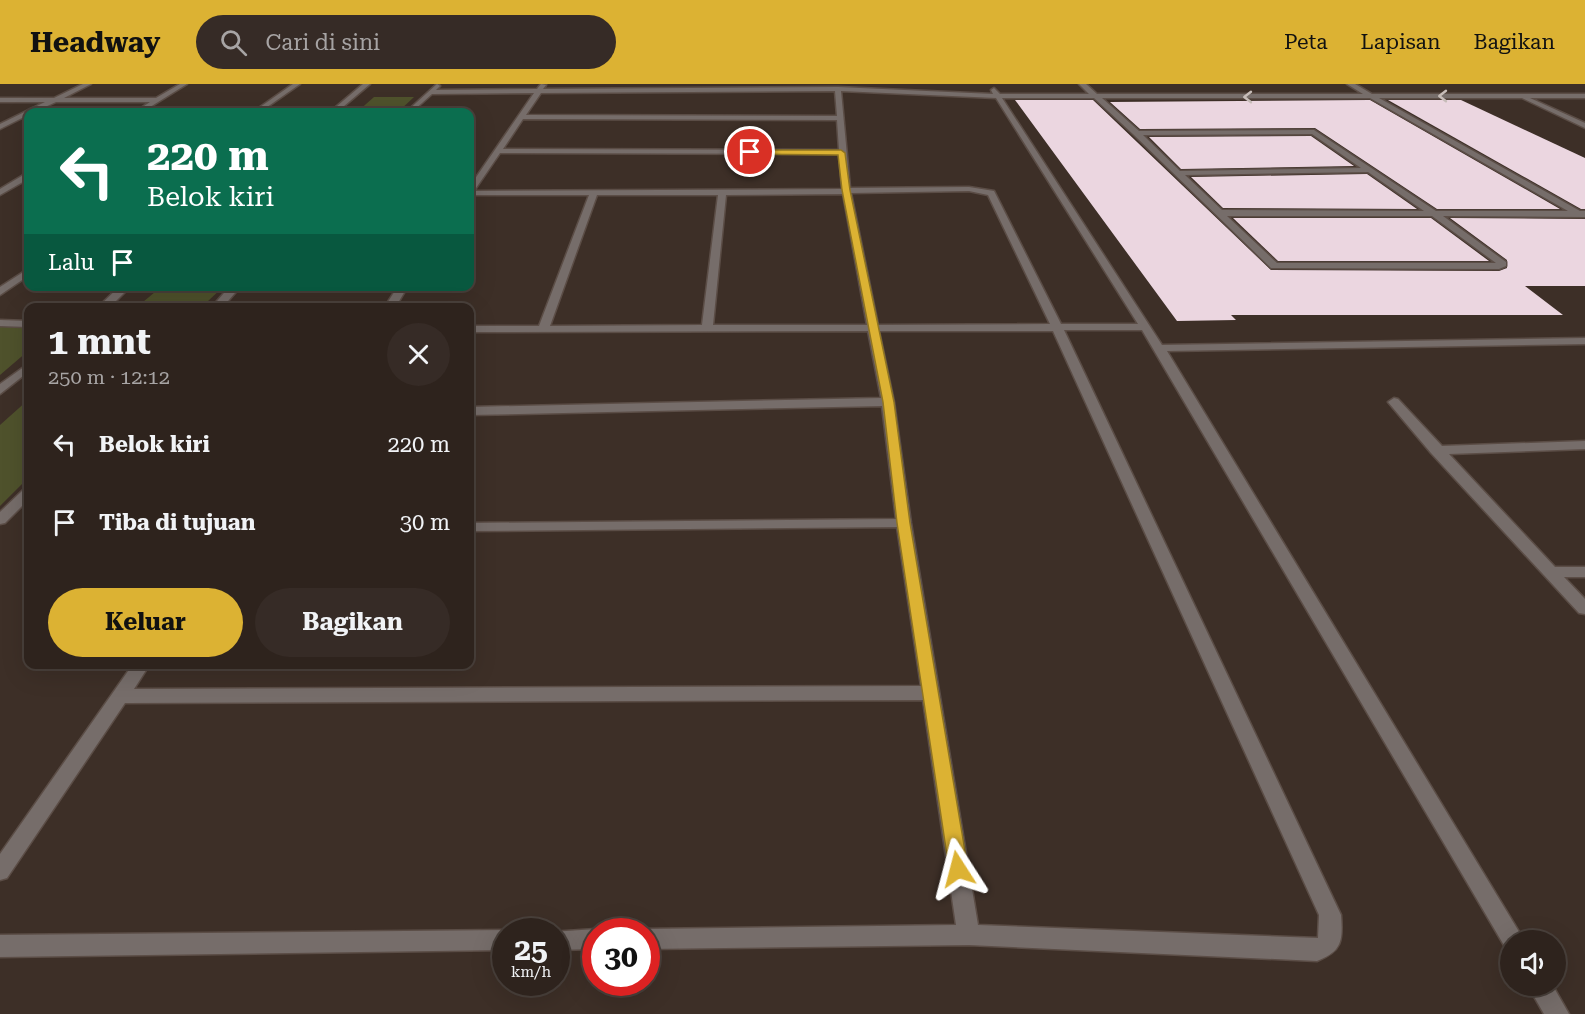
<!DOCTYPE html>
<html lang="id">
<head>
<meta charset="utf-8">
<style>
	body { margin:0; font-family:"Roboto Serif",serif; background:#362b26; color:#f1f3f6; height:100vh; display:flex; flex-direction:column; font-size:22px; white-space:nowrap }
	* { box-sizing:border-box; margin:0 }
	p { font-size:20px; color:#a7a4a4 }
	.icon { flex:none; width:33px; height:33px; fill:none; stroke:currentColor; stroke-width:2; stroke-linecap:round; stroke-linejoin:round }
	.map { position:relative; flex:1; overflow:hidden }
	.panel { position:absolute; left:24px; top:219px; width:450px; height:366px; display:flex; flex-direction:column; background:#2e231d; border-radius:12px; box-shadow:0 6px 24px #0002,0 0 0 2px #49403b }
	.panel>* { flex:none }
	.guide { position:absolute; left:24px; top:24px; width:450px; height:183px; border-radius:12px; box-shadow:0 6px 24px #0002,0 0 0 2px #49403b; background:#0b6e4f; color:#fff; overflow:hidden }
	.fabs { position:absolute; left:1500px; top:846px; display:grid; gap:12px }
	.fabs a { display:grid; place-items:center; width:66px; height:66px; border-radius:50%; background:#2e231d; box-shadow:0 6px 24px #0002,0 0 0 2px #49403b; font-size:30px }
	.speed { position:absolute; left:492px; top:834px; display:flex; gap:12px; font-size:30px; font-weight:700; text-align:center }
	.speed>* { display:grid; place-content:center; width:78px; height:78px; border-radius:50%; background:#2e231d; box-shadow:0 6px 24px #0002,0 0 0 2px #49403b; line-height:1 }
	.speed small { font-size:15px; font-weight:400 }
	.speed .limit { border:9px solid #d22; background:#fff; color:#111 }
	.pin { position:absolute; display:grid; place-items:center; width:51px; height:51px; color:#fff; margin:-26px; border:3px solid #fff; border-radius:50%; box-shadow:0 2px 6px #0007 }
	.me { position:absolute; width:66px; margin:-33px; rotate:351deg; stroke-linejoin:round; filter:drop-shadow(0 0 4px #0008) }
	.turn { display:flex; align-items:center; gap:21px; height:126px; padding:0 24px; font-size:27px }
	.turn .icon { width:78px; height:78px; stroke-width:2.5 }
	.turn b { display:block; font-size:42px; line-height:51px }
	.then { display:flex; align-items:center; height:57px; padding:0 24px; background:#0003; gap:12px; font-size:22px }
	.round { display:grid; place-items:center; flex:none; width:63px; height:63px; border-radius:32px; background:#362b26 }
	.summary { display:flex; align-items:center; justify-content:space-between; height:102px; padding:0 24px }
	h1 { font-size:36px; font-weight:700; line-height:45px }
	.primary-button { display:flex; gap:12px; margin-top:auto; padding:12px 24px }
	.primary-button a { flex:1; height:69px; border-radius:36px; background:#dcb233; color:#111; font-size:24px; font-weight:700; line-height:69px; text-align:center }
	.primary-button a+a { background:#362b26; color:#f1f3f6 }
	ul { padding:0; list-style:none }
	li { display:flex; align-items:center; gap:18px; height:78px; padding:0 24px }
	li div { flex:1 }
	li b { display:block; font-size:22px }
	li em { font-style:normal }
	header { display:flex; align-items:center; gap:36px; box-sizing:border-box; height:84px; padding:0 30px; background:#dcb233; color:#111 }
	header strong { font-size:28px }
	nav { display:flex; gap:33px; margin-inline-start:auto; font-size:21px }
	.search { width:420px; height:54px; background:#362b26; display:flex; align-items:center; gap:15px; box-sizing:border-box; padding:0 21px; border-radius:33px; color:#a7a4a4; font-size:22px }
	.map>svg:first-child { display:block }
	.green { fill:#4f522c }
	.building { fill:#ebd6e0 }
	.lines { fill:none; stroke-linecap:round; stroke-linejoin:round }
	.minor-casing { stroke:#5b4d46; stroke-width:3 }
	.minor { fill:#766d6a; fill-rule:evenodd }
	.oneway { stroke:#c6bcb8 }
	.route { fill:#dcb233; stroke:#8f7421; stroke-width:1.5 }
</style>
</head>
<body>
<header>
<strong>Headway</strong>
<div class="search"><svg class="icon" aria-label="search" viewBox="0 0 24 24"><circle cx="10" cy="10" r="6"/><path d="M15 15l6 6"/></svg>Cari di sini</div>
<nav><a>Peta</a><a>Lapisan</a><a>Bagikan</a></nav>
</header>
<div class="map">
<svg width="1585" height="930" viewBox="0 0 1585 930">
	<rect width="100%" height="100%" fill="#3d2f27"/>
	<g class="green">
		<polygon points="374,13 414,13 398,28 357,28"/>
		<polygon points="161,203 161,202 223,203 208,217 143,218"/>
		<polygon points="28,242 28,267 0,291 0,243"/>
		<polygon points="28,316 28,394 0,422 0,341"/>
	</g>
	<g class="building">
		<polygon points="1015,16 1093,16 1271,186 1499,187 1507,184 1507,176 1450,134 1585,135 1585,202 1525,202 1563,231 1231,231 1236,236 1177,237"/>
		<polygon points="1370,16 1560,125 1437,125 1315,44 1140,45 1110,18"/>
		<polygon points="1388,16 1461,16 1585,74 1585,125 1581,125"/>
		<polygon points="1311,52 1354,82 1181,85 1149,53"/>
		<polygon points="1367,90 1417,125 1223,124 1191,93"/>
		<polygon points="1233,134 1431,134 1489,177 1278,177"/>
	</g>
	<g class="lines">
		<g class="minor-casing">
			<g id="minor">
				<polygon points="83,0 91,0 64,14 156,14 180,0 187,0 142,28 135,28 150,18 56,18 34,28 28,28 28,31 0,45 0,40 45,18 0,18 0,14 54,14"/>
				<polygon points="293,0 300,0 260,28 253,28"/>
				<polygon points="363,0 370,0 337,28 330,28"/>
				<path d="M541,0L546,1L543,5L838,3L993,10L991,6L994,4L1000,10H1089L1079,0H1086L1097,10H1363L1347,0H1355L1372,10H1585V14H1530L1585,39V44L1522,14H1379L1580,127H1585V133L1443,132L1506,178V182L1499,185L1271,184L1134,51L1094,14H1002L1162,261L1585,254V260L1167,267L1524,856H1510V865L1505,863L1142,246H1064L1341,831C1343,857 1342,867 1317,877L969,861L646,865V848H638L646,845L956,841L923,616L125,619L7,794L0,796V770L133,580H150L134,605L921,602L897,443L470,447V439L896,435L882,322L470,331V323L881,314L868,247L470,248V242H539L589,111H470V102L534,9L432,10L412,28H406L437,0L440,2L436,6L537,5ZM835,7L837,32L526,31L541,9ZM841,7L996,14L1138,240H1061L994,107L969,103L850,104ZM1102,14H1370L1568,127H1436L1314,46L1139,47ZM523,35L837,36L839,66L503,65ZM1312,50L1361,84L1180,87L1143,51ZM500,69L839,70L842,105L474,107ZM1368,88L1424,127L1222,126L1185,91ZM969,107L988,111L1050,240L878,241L851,109ZM843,110L867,241H713L726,111ZM597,111H718L702,241L550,242ZM1227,132H1432L1496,179H1277ZM879,247H1053L1319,831L1318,854L978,841L911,439L894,318Z"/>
				<polygon points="25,90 28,90 28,95 0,111 0,105"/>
				<polygon points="28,185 28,192 0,211 0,203"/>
				<polygon points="120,202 131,202 109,224 97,224"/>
				<polygon points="230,202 241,202 222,224 211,224"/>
				<polygon points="398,202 408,202 395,224 384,224"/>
				<polygon points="0,236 28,237 28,243 0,242"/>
				<polygon points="28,280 28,288 0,310 0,300"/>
				<polygon points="1394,314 1398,315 1442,362 1585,357 1585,365 1449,370 1555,483 1585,483 1585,493 1564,493 1585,515 1585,530 1579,529 1431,369 1388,318"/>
				<polygon points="28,405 28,416 5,439 0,440 0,428 23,406"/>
				<polygon points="596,845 604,848 596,848 596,865 556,866 556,848 551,848"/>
				<polygon points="506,846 511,848 506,848 506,866 0,873 0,851"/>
				<polygon points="1528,902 1553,902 1569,930 1544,930"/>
			</g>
		</g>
		<use href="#minor" class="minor"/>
	</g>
	<defs><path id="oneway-chevron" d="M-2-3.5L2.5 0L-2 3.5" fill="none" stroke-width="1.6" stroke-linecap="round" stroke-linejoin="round" transform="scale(1.5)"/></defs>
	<g class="oneway">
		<use href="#oneway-chevron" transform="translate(1443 12) rotate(180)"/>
		<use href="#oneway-chevron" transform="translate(1248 13) rotate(180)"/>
	</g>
	<polygon class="route" points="750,66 841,66 845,69 850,106 894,318 910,439 968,785 965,791 958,793 952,791 949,785 897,439 883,318 842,106 838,71 747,70"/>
</svg>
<div class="fabs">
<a><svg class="icon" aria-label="sound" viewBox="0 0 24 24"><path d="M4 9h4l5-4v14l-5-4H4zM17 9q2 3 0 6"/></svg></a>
</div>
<div class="speed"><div>25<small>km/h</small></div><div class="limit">30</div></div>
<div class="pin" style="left:750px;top:68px;background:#d93025"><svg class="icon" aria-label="arrive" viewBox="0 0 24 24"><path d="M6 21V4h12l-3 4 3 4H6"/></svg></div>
<svg class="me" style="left:958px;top:785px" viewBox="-20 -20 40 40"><path d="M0-17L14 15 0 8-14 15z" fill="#dcb233" stroke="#fff" stroke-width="4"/></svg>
<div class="guide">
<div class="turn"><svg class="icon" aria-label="left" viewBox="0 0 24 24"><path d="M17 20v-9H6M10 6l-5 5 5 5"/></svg><div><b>220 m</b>Belok kiri</div></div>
<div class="then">Lalu<svg class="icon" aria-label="arrive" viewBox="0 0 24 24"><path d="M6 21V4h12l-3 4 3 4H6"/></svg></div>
</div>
<section class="panel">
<div class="summary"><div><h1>1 mnt</h1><p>250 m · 12:12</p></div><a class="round"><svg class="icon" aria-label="close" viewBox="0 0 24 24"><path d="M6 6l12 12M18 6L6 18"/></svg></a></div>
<ul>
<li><svg class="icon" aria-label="left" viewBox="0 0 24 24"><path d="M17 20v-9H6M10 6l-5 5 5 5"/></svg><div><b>Belok kiri</b></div><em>220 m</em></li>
<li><svg class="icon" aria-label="arrive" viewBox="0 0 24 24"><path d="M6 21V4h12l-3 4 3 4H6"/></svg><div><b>Tiba di tujuan</b></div><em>30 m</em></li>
</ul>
<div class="primary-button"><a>Keluar</a><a>Bagikan</a></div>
</section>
</div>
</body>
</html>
